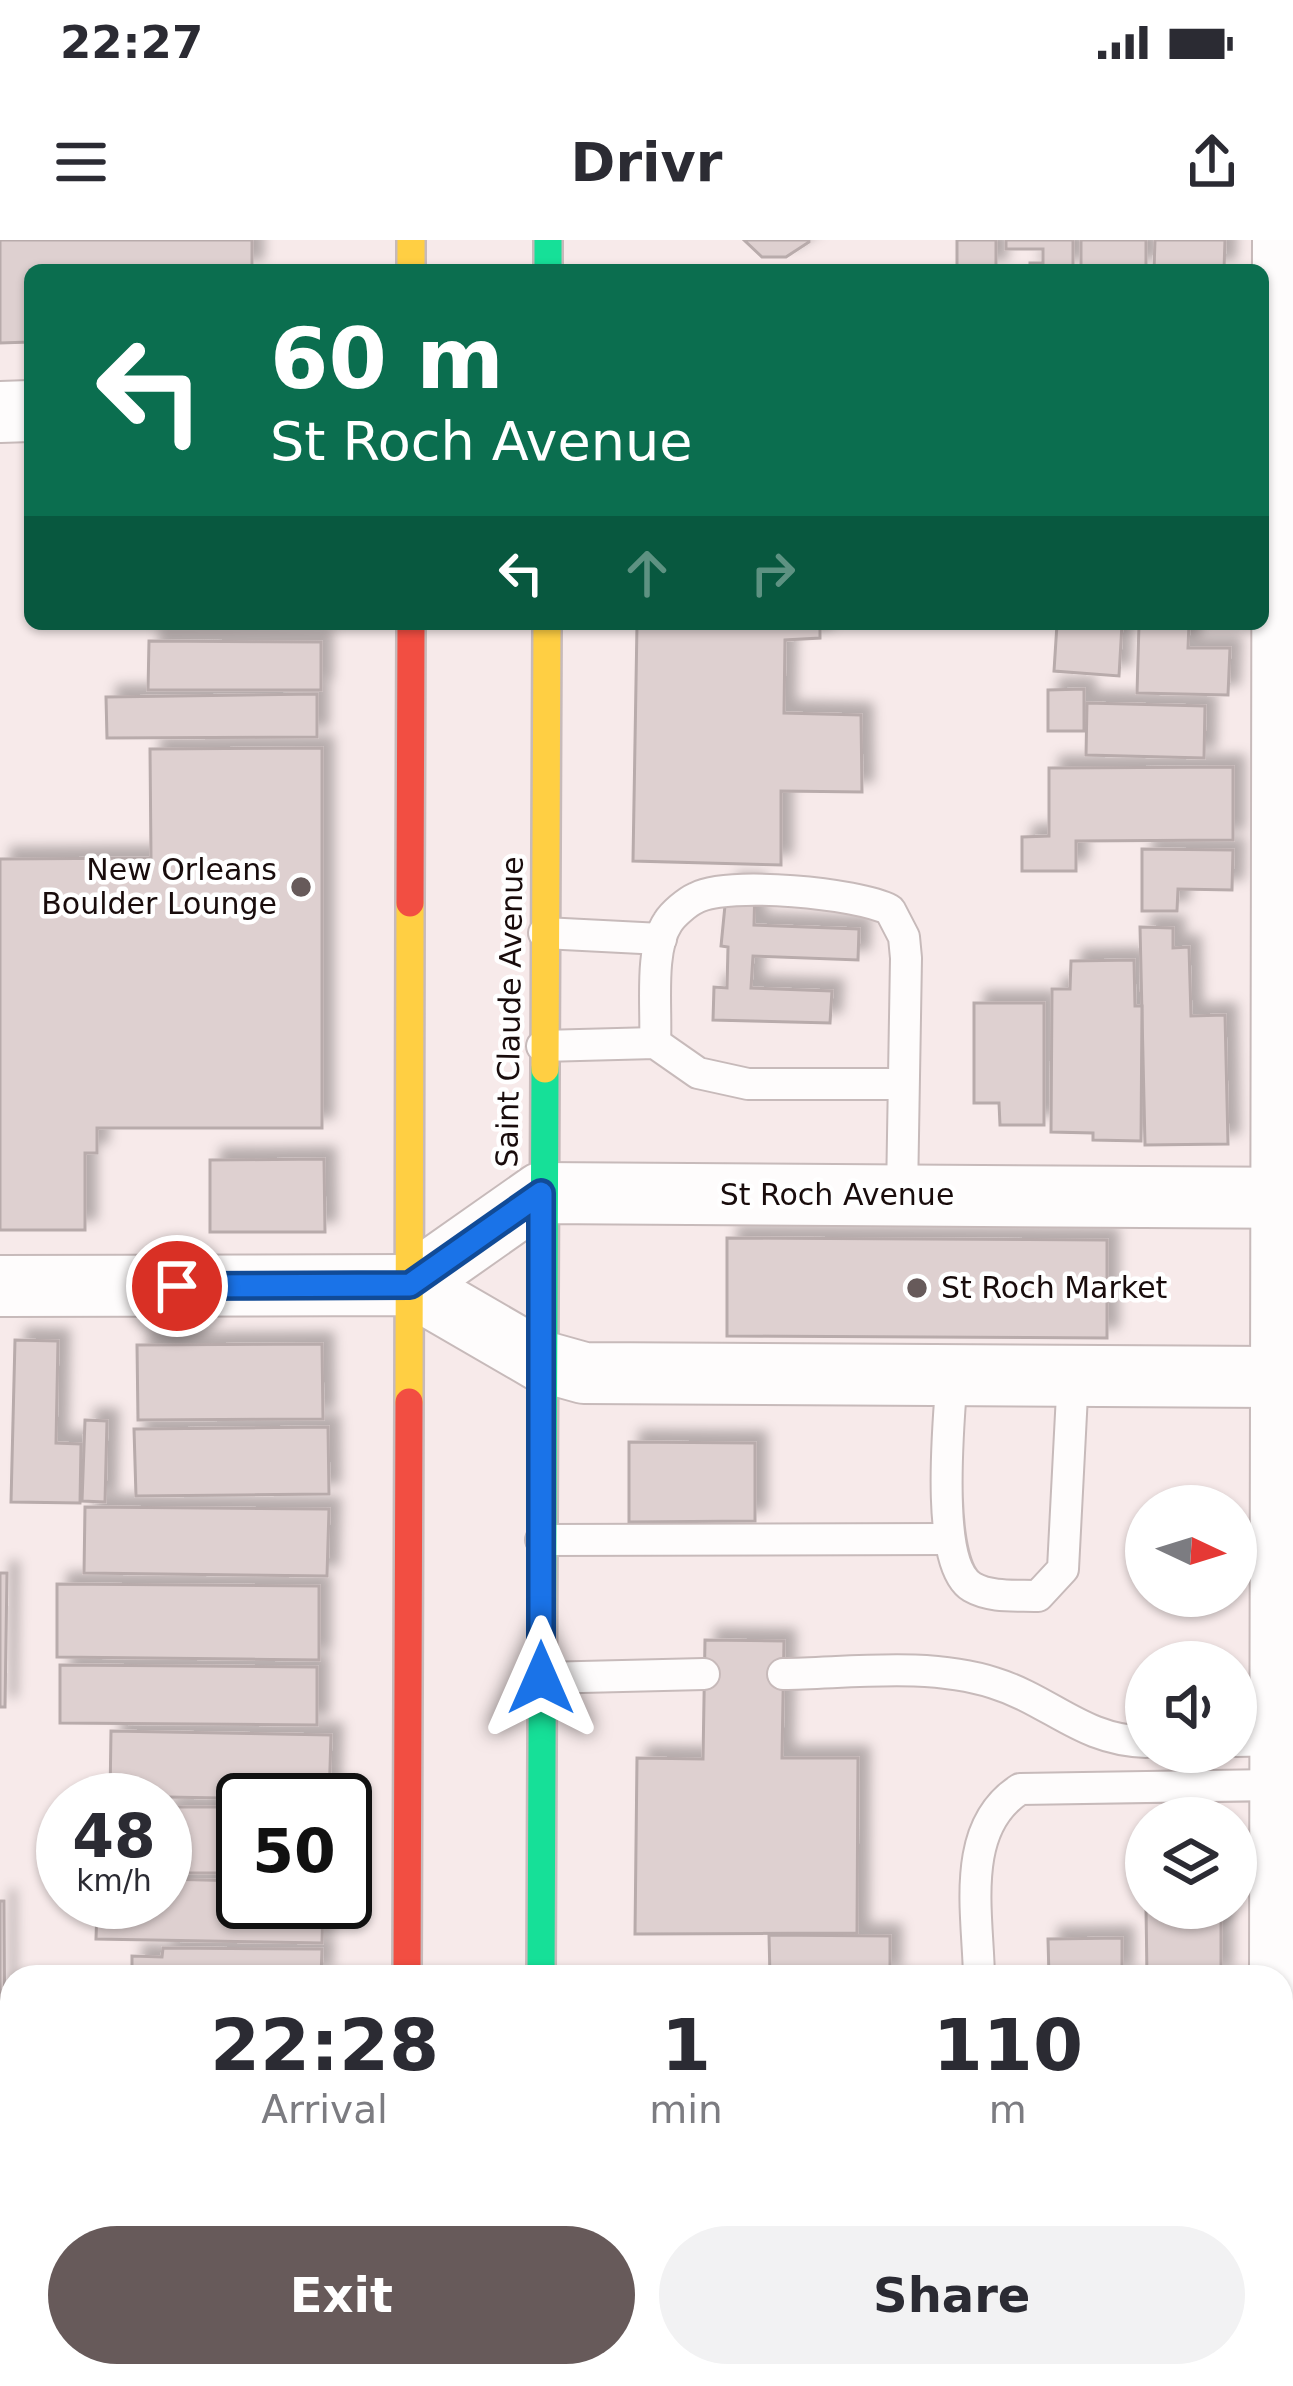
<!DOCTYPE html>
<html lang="en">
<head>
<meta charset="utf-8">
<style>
	body { margin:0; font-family:"DejaVu Sans",sans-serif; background:#f2f2f3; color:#2b2b33; height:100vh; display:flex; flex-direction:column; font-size:45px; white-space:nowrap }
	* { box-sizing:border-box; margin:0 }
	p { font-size:39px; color:#7c7c81 }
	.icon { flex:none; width:66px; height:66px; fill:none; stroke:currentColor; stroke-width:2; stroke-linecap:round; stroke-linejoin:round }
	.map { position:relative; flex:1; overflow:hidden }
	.drawer { position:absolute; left:0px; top:1725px; width:1293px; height:423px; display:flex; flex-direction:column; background:#fff; border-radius:36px 36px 0 0; box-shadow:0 3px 9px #0004 }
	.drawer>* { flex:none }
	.hud { position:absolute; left:24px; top:24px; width:1245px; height:366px; border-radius:18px; box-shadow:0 3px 9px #0004; background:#0b6e4f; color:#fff; overflow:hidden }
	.needle { width:78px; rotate:94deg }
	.fabs { position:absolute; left:1125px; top:1245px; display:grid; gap:24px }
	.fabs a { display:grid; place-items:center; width:132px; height:132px; border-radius:50%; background:#fff; box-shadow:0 3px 9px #0004; font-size:60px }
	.speed { position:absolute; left:36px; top:1533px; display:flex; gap:24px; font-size:60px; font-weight:700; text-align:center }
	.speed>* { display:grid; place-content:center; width:156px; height:156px; border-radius:50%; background:#fff; box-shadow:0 3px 9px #0004; line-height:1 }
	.speed small { font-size:30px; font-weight:400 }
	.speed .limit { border:6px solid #111; border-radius:18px; background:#fff; color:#111 }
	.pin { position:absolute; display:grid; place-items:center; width:102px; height:102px; color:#fff; margin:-51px; border:6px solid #fff; border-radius:50%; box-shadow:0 3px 12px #0007 }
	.me { position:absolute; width:132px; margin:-66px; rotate:0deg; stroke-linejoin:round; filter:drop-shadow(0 0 9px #0008) }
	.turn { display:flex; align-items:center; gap:42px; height:252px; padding:0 48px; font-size:54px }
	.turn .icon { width:156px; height:156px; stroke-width:2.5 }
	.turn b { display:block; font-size:84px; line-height:102px }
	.lanes { display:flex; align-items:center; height:114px; padding:0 48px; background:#0003; justify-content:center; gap:60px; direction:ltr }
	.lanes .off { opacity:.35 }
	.eta { display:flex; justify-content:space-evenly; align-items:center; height:204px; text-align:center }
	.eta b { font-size:72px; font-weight:700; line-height:84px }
	.button { display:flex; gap:24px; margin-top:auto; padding:24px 48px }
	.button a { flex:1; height:138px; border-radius:72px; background:#675a5a; color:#fff; font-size:48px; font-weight:700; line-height:138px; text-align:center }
	.button a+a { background:#f2f2f3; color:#2b2b33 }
	.status { display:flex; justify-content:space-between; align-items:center; height:84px; padding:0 60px; background:#fff; direction:ltr }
	.status svg { height:33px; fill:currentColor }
	header { display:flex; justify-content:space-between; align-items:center; height:156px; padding:0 48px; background:#fff; font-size:54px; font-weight:700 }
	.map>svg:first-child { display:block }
	.building { fill:#ded0d0; stroke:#b8abab; stroke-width:3; filter:url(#shadow) }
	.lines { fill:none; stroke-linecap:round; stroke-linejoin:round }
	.lane-casing { stroke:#c7baba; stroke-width:34 }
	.street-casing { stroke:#c7baba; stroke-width:64 }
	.fast-casing { stroke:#c7baba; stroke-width:32 }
	.slow-casing { stroke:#c7baba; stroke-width:32 }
	.jam-casing { stroke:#c7baba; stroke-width:32 }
	.lane { stroke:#fefcfc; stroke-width:30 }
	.street { stroke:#fefcfc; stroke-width:60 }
	.fast { stroke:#16e098; stroke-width:27 }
	.slow { stroke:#ffcf43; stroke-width:27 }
	.jam { stroke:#f24e42; stroke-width:27 }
	.route-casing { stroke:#114b97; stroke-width:30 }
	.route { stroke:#1a73e8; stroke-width:21 }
	.poi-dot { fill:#675a5a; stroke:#fff; stroke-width:4.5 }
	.labels { text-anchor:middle; stroke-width:9; stroke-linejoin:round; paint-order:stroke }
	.poi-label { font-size:30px; fill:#190c0c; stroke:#fff; text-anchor:end }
	.street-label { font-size:30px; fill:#190c0c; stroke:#fff }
</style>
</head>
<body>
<div class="status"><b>22:27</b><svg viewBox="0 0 49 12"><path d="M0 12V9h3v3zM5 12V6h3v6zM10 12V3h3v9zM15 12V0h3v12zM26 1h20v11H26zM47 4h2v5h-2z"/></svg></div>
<header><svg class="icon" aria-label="menu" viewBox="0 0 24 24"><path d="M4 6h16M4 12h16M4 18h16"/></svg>Drivr<svg class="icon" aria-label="share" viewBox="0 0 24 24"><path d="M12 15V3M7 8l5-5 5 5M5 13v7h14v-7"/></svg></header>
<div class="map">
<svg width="1293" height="2146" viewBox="0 0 1293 2146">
	<defs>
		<filter id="shadow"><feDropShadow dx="11" dy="-11" stdDeviation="6" flood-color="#0004"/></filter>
	</defs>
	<rect width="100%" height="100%" fill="#f7eaea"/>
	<g class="building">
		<polygon points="0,0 252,0 252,30 30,30 30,102 0,103"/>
		<polygon points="744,0 809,0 809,2 786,17 762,17"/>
		<rect x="957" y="0" width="39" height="30"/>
		<polygon points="1006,0 1073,0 1073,30 1030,30 1030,23 1043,23 1043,9 1006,9"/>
		<rect x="1081" y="0" width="65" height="30"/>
		<polygon points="1155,0 1225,0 1224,30 1154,30"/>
		<polygon points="637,384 820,384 820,398 785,400 784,473 861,475 862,552 781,551 781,625 633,621"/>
		<polygon points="1057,384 1122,384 1119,436 1054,431"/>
		<polygon points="1139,384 1189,384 1188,408 1230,408 1228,455 1137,453"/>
		<polygon points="149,401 321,402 321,450 148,450"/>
		<polygon points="1084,449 1084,491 1048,491 1048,450"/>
		<polygon points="317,454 317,497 107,498 106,457"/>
		<polygon points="1087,463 1205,466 1204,518 1086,515"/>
		<polygon points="322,508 322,888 97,888 97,913 85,913 85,990 0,990 0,619 151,618 150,509"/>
		<polygon points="1233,527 1233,600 1076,601 1076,631 1022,631 1022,597 1049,596 1049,528"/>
		<polygon points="1142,609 1233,610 1232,650 1178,649 1177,671 1142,671"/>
		<polygon points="727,645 755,646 754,685 859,689 858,720 753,716 751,748 832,751 830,783 713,780 714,747 727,748 728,707 721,706"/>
		<polygon points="1140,687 1173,688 1173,708 1189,707 1191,776 1225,775 1228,904 1145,905"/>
		<polygon points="1134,720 1135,766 1142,766 1141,901 1093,900 1093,893 1051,892 1052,749 1070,749 1071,721"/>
		<polygon points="974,763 1044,763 1044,885 1000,885 999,863 974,863"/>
		<polygon points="324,919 325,992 210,992 210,920"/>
		<polygon points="727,998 1107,1000 1107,1098 727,1096"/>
		<polygon points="15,1100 58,1101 56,1203 81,1204 80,1263 11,1262"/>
		<polygon points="322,1104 323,1179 138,1180 137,1105"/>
		<polygon points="85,1180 107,1181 105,1262 82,1261"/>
		<polygon points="328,1187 329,1254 136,1256 134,1189"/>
		<polygon points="629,1202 755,1203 755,1281 629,1282"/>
		<polygon points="85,1267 329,1269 327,1336 84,1333"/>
		<polygon points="0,1333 7,1333 5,1467 0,1467"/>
		<polygon points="57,1344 319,1346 319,1420 57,1417"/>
		<polygon points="705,1400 784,1401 782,1518 858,1518 857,1693 635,1694 637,1518 703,1519"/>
		<polygon points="60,1425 317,1427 317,1485 60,1483"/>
		<polygon points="111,1491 331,1495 329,1560 110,1556"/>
		<rect x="165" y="1567" width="78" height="66"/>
		<polygon points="165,1639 243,1641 243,1662 323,1662 322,1703 96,1699 97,1668 135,1669 136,1662 165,1662"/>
		<polygon points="0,1661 4,1661 5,1843 0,1843"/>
		<polygon points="1146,1668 1221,1668 1221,1737 1147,1737"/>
		<polygon points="769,1695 890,1696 890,1737 770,1737"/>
		<polygon points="1122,1698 1122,1737 1049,1737 1048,1699"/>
		<polygon points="163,1708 322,1709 321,1737 132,1737 132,1716 162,1717"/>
		<polygon points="0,1974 4,2029 2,2098 0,2098"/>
		<rect x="23" y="2136" width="48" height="10"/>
		<polygon points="748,2136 785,2136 784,2146 747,2146"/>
		<rect x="855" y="2136" width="66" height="10"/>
		<rect x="929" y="2136" width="67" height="10"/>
		<rect x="1050" y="2136" width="184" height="10"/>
	</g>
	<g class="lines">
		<g class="lane-casing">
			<g id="lane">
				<polyline points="544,693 661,699"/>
				<path d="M655,803C657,770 649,710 668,682C673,674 687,662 696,658C729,641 857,653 890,670L904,697L906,718L902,955"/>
				<polyline points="542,806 655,803 698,833 748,844 903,844"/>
				<path d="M952,1135C949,1176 934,1324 972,1347C991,1358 1017,1355 1038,1356L1063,1329L1073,1135"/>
				<polyline points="541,1300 949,1299"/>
				<path d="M783,1434C851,1433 928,1422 994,1443C1052,1461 1081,1500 1146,1502"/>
				<polyline points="541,1438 704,1434"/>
				<polyline points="1236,1501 1280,1500"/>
				<path d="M979,1737C978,1674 959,1588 1020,1549L1280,1545"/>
				<polyline points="731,2136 731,2146"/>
				<polyline points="813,2136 813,2146"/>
				<polyline points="684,2146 685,2136"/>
			</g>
		</g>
		<g class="street-casing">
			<g id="street">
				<polyline points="0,172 30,171"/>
				<polyline points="410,1045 541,953 1293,958"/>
				<polyline points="0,1046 410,1045 541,1121 584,1133 1293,1137"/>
				<polyline points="1280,1737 1283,0"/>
				<polyline points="0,1916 12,1916"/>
				<polyline points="1281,1926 1293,1926"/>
				<polyline points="1281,2080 1282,2146"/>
			</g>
		</g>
		<g class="fast-casing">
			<g id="fast">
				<polyline points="548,0 548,30"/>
				<polyline points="541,1737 545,829"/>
				<polyline points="407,2136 407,2146"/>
				<polyline points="543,2136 543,2146"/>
			</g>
		</g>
		<g class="slow-casing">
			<g id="slow">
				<polyline points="411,0 411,30"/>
				<polyline points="545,829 547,384"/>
				<polyline points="409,1162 410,663"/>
			</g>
		</g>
		<g class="jam-casing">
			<g id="jam">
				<polyline points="410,663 411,384"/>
				<polyline points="407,1737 409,1162"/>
			</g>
		</g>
		<use href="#lane" class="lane"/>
		<use href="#street" class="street"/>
		<use href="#fast" class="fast"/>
		<use href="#slow" class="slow"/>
		<use href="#jam" class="jam"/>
	</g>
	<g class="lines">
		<g class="route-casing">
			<polyline id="route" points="177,1046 410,1045 541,953 541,1438"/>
		</g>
		<use href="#route" class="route"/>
	</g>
	<g class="poi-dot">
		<circle cx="301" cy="647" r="12"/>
		<circle cx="917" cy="1048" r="12"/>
	</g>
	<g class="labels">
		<g class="poi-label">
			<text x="277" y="640">New Orleans<tspan x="277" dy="34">Boulder Lounge</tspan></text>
			<text x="941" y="1058" text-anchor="start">St Roch Market</text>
		</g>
		<g class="street-label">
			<text transform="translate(510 772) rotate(-89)" y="10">Saint Claude Avenue</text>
			<text x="837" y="965">St Roch Avenue</text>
		</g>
	</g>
</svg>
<div class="fabs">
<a><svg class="needle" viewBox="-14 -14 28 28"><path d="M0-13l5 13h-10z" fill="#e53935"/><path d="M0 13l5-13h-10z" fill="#7c7c81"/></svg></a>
<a><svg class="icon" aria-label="sound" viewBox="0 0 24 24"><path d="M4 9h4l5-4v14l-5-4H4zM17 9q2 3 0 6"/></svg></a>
<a><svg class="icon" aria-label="layers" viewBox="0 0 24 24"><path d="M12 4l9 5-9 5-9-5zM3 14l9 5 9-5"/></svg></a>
</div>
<div class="speed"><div>48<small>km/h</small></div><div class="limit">50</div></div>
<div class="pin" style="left:177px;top:1046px;background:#d93025"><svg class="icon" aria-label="arrive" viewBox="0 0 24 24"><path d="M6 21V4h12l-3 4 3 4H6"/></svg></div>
<svg class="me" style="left:541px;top:1438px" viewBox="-20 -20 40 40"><path d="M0-17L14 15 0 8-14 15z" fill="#1a73e8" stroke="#fff" stroke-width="4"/></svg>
<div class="hud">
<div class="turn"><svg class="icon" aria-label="left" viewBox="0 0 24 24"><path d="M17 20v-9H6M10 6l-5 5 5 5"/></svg><div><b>60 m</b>St Roch Avenue</div></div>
<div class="lanes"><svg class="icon" aria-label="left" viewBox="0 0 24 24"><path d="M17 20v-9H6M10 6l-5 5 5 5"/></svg><svg class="icon off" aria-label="ahead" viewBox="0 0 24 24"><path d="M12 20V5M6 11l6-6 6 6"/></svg><svg class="icon off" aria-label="right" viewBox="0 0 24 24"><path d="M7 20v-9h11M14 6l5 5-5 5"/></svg></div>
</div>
<section class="drawer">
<div class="eta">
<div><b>22:28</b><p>Arrival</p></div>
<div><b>1</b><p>min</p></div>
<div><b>110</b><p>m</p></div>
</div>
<div class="button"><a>Exit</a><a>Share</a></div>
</section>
</div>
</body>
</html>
